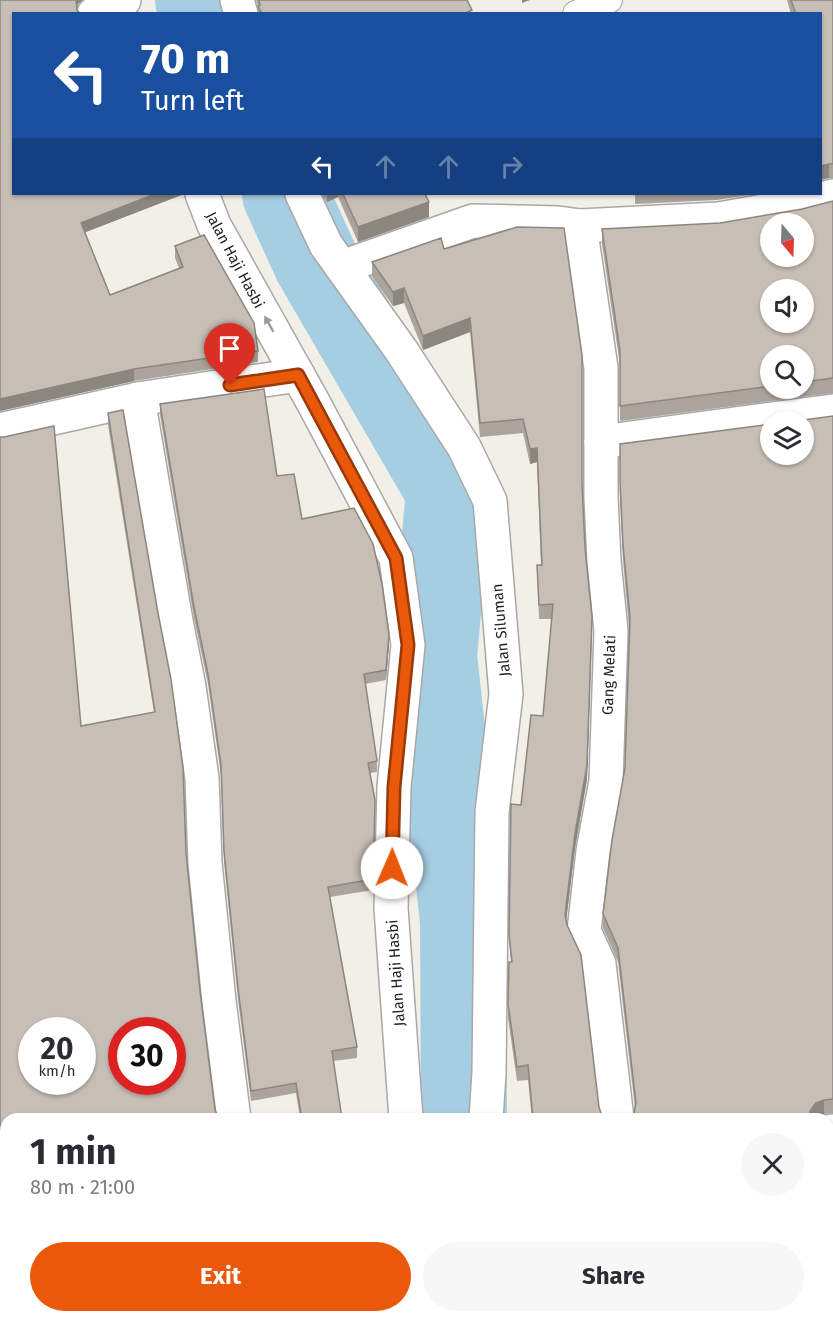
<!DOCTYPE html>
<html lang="en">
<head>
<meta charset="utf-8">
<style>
	body { margin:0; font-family:"Fira Sans",sans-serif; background:#f7f7f7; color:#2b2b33; height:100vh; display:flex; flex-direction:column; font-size:22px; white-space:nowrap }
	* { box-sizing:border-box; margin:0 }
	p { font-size:20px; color:#7c7c81 }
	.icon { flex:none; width:33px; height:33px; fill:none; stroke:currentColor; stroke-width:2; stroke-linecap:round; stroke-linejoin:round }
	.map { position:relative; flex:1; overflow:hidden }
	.drawer { position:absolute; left:0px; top:1113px; width:834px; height:210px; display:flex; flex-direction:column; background:#fff; border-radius:18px 18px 0 0; box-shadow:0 2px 4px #0004 }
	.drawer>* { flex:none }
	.banner { position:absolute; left:12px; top:12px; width:810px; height:183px; border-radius:0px; box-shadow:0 2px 4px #0004; background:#1a4fa0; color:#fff; overflow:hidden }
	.needle { width:39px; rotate:161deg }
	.buttons { position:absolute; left:760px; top:213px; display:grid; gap:12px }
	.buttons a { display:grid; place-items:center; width:54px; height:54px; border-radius:50%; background:#fff; box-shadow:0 2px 4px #0004; font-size:30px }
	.speed { position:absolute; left:18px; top:1017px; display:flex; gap:12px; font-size:30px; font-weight:700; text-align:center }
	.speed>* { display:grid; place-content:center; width:78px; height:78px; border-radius:50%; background:#fff; box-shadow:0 2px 4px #0004; line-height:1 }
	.speed small { font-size:15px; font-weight:400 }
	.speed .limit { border:9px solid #d22; background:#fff; color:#111 }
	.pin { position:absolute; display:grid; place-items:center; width:51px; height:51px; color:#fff; margin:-62px -26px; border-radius:50% 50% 50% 0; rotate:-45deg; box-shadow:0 0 6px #0007 }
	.pin .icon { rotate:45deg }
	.me { position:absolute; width:66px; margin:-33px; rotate:1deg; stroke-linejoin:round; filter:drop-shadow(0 0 4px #0008) }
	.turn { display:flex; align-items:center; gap:21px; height:126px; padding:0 30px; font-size:27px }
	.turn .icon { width:78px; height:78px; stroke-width:2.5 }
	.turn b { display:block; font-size:42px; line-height:51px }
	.lanes { display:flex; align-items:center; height:57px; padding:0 30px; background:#0003; justify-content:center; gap:30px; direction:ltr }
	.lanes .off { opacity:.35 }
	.round { display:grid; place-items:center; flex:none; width:63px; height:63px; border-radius:32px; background:#f7f7f7 }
	.headline { display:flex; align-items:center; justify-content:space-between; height:102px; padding:0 30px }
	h1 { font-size:36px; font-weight:700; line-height:45px }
	.action { display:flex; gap:12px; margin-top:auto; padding:12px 30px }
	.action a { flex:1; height:69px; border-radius:36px; background:#ea580c; color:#fff; font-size:24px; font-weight:700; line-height:69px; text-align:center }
	.action a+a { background:#f7f7f7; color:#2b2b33 }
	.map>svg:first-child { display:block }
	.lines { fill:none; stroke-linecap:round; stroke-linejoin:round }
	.river { stroke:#a5cee2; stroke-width:86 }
	.lane-casing { stroke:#a8a8a8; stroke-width:28 }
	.street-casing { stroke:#a8a8a8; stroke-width:36 }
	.lane { stroke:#fff; stroke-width:26 }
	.street { stroke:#fff; stroke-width:33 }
	.wall { fill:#aba49d; fill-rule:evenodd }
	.shaded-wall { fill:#8b867f }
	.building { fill:#c7bfb6; stroke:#8b867f; stroke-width:1.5; fill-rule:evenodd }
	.oneway { fill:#9b9b9b }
	.route-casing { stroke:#983908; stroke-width:15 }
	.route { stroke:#ea580c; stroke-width:10 }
	.labels { text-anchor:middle; stroke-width:5; stroke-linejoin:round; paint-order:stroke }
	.street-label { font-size:15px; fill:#212121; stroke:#fff }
</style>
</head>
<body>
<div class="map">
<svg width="833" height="1323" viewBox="0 0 833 1323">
	<rect width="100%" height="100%" fill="#f2efe7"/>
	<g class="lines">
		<g class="river">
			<polyline points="198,0 204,14"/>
			<polyline points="285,194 316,262 449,491 434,656 463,921 464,1119"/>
			<polyline points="467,1317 467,1323"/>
		</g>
		<g class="lane-casing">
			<polyline id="lane" points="576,14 609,0"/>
		</g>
		<g class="street-casing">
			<g id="street">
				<polyline points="237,0 241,14"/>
				<polyline points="94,14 124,0"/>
				<polyline points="202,194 214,225 313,402 396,558 408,645 394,787 391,908 406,1119"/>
				<polyline points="302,194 326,245 401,350 464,447 490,501 506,694 492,812 489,1073 486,1119"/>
				<polyline points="580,226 601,368 601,497 604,561 611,631 606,781 593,851 584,931 599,964 617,1119"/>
				<polyline points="342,267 473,221 558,223 580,226 719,219 799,205 833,196"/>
				<polyline points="138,399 176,621 189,687 202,778 205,863 219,1001 234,1119"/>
				<polyline points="0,430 138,399 298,375"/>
				<polyline points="601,442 833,411"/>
				<polyline points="828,1132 833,1131"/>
				<polyline points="247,1317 247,1323"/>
				<polyline points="421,1317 422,1323"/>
				<polyline points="501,1317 501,1323"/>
				<polyline points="807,1323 807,1317"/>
			</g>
		</g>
		<use href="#lane" class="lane"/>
		<use href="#street" class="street"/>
	</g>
	<g class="wall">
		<polygon points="0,0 83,0 78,4 77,9 80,14 14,14 14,194 184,194 85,232 110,295 179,268 175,258 175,246 204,235 254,323 258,351 258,362 134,381 0,411"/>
		<polygon points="256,0 467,0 472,14 258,14 258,6"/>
		<polygon points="787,0 833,0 833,178 829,178 820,14 791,14"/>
		<polygon points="322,194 425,194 429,217 358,242 338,197 327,202"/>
		<polygon points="635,194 756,194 717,200 635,204"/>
		<path d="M833,201V393L620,421V365L602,244V229L720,223L802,209ZM771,356H804V388H771Z"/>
		<polygon points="444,249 582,484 585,548 592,632 587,779 575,848 566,921 599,1107 602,1116 606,1119 532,1119 528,1080 517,1081 508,1018 509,962 511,962 509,934 521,805 543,716 552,619 539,619 537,565 541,565 537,462 530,464 523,433 480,437 470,332 423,350 404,303 393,306 372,276 372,262"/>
		<polygon points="160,404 277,476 302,519 389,645 386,680 365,684 377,761 377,772 370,773 375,800 373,890 330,897 357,1047 357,1058 333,1061 342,1119 300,1119 296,1093 251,1101 238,999 224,862 221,775 208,684 194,618 160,415"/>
		<path d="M123,410L158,613L171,679L183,768L186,853L200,991L215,1110L219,1119H6V1317H222L194,1321V1323H0V437H4L54,426L81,726L154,712L108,425V413ZM32,1030H82V1082H32ZM122,1030H172V1082H122Z"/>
		<polygon points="833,416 833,1113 824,1114 816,1118 634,1113 635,1108 618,962 603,928 603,914 625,768 629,628 623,560 620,497 620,444"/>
		<polygon points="828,1135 833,1135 833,1214 828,1215"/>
	</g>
	<g class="shaded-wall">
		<polygon points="76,0 83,0 78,4 75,13"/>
		<polygon points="522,0 530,0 522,3"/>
		<polygon points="829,164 829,178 820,180 820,166"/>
		<polygon points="155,194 184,194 81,234 81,223"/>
		<polygon points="327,194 338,194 338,197 327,202"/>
		<polygon points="429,202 429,217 358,242 358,227"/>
		<polygon points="404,288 404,303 393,306 393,292"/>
		<polygon points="470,318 470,332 423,350 423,336"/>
		<polygon points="134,369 134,381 0,411 0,399"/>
		<polygon points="537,448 537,462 530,464 530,449"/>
		<polygon points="592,617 587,779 575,848 565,930 565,915"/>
		<polygon points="389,635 389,645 386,680 386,670"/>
		<polygon points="824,1100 824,1114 815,1119 810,1119 810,1111 816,1103"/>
	</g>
	<g class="building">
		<polygon points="0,0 76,0 77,10 80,14 14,14 14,194 155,194 81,223 110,295 183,267 175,246 204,235 254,323 258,351 134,369 0,399"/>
		<polygon points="259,0 467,0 472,10 464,14 262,14 258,6 260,5"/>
		<polygon points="791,0 833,0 833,164 829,164 820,166 820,14 796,14"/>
		<polygon points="343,194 425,194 429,202 358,227"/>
		<path d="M833,201V378L804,382V356H771V386L620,406V351L602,229L720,223L802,209ZM771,224H804V256H771ZM771,290H804V322H771Z"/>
		<polygon points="517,227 564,228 582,355 582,484 585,548 592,617 587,765 575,833 565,915 567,925 581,955 599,1107 602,1116 606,1119 533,1119 528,1065 517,1067 508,1004 509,962 512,962 509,934 511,804 521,805 531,715 543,716 553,604 539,605 537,565 542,565 537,448 530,449 523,419 480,423 470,318 423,336 404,288 393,292 372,262 441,238 444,249"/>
		<polygon points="264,389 277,476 294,474 302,519 354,508 373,544 382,584 389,635 386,670 364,674 377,761 368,763 375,800 373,879 328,887 357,1047 332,1051 342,1119 302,1119 296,1083 251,1091 238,988 224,851 221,765 208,674 194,607 160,404"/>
		<path d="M123,410L158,613L171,679L183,768L186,853L200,991L215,1110L219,1119H6V1317H193L194,1323H0V437H4L54,426L81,726L155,712L108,413ZM32,1030H82V1082H32ZM122,1030H172V1082H122Z"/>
		<polygon points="833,416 833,1099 824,1100 816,1103 810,1111 810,1119 629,1119 634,1113 636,1103 618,948 603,914 612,840 625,768 630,617 623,545 620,482 620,444 771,424 771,454 804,454 804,422 789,422"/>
		<rect x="828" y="1135" width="5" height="65"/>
		<polygon points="828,1279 833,1279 833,1323 818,1323 823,1317 828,1317"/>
		<polygon points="518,1317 790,1317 796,1323 512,1323"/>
	</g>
	<defs><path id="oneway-solid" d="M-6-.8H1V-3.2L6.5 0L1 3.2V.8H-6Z" transform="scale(1.5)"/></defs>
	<use class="oneway" href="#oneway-solid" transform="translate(269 324) rotate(-119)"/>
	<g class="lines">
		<g class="route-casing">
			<polyline id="route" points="230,385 298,375 396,558 408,645 394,787 392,868"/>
		</g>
		<use href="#route" class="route"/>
	</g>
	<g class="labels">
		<g class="street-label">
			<text transform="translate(235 260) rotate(62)" y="5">Jalan Haji Hasbi</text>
			<text transform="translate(501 630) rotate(-95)" y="5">Jalan Siluman</text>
			<text transform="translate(609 675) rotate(-88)" y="5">Gang Melati</text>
			<text transform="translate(396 973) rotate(-94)" y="5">Jalan Haji Hasbi</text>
		</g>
	</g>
</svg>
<div class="buttons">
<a><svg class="needle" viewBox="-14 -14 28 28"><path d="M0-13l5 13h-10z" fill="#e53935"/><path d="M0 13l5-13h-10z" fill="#7c7c81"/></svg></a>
<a><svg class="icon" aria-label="sound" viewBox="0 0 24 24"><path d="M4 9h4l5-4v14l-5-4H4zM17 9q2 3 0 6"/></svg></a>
<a><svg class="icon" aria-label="search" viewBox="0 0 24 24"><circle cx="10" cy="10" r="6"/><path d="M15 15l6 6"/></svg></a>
<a><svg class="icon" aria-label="layers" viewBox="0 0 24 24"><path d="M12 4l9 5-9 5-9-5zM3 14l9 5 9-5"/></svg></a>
</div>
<div class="speed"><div>20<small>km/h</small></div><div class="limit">30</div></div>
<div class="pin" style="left:230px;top:385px;background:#d93025"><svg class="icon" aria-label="arrive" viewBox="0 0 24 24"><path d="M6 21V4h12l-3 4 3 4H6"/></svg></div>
<svg class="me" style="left:392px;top:868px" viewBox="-20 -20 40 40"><circle r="19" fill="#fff"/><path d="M0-13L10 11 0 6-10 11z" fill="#ea580c"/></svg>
<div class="banner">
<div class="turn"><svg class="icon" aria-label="left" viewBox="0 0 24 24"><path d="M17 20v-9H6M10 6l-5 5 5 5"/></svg><div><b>70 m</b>Turn left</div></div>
<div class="lanes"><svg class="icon" aria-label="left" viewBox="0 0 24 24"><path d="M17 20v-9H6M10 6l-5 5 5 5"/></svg><svg class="icon off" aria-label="ahead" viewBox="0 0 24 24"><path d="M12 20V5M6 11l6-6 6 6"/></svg><svg class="icon off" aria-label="ahead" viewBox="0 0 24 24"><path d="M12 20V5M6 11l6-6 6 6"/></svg><svg class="icon off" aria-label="right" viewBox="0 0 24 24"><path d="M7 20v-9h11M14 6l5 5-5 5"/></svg></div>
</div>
<section class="drawer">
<div class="headline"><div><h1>1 min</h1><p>80 m · 21:00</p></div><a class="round"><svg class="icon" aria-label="close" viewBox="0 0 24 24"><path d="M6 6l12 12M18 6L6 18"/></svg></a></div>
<div class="action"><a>Exit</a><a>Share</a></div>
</section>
</div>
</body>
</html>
